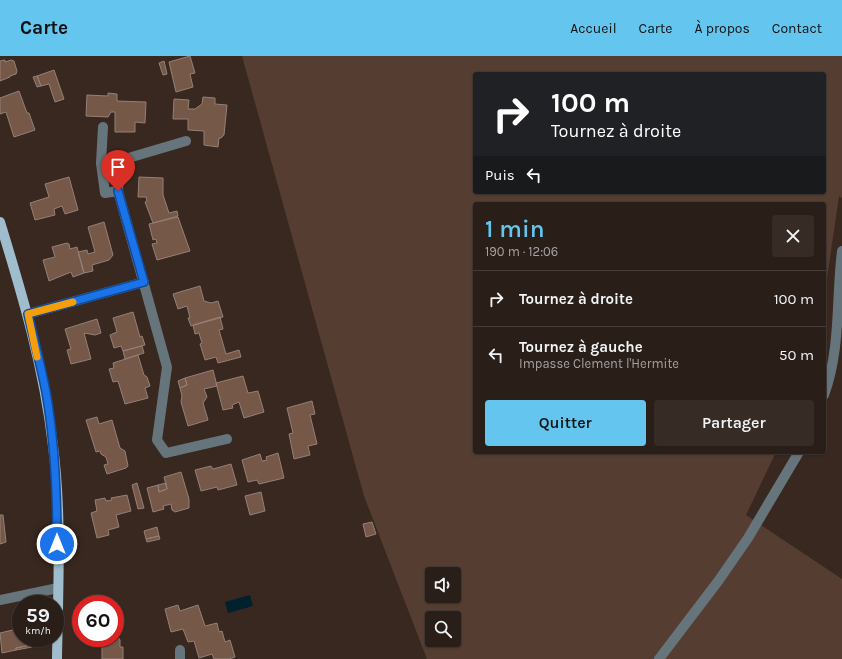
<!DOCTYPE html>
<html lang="fr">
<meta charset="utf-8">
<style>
:root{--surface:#2a1e18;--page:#362b25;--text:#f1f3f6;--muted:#a5a2a2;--line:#463c37;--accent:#64c5ee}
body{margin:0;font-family:Karla,sans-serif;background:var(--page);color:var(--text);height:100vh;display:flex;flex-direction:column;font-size:15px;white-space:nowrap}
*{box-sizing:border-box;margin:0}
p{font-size:13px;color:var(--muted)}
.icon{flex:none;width:22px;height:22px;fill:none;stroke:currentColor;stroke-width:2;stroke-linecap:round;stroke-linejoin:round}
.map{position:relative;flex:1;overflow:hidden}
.details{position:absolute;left:473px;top:146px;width:353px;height:252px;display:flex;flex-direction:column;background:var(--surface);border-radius:4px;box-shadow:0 1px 3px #0004,0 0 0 1px var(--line)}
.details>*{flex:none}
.top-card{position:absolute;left:473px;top:16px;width:353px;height:122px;border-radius:4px;box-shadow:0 1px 3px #0004,0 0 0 1px var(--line);background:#202124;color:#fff;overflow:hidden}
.buttons{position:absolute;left:425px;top:511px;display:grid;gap:8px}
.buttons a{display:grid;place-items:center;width:36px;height:36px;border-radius:4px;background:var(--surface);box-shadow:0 1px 3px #0004,0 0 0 1px var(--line);font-size:20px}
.speed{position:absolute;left:12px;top:539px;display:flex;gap:8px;font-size:20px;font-weight:700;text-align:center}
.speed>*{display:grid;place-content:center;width:52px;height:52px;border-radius:50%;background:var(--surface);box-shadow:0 1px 3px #0004,0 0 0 1px var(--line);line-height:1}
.speed small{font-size:10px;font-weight:400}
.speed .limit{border:6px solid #d22;background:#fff;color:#111}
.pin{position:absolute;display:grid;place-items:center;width:34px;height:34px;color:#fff;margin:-41px -17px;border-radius:50% 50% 50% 0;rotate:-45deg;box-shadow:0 0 4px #0007}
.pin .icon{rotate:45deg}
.me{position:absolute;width:44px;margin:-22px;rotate:0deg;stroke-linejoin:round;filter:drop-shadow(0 0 3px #0008)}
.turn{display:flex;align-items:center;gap:14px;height:84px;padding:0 12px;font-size:18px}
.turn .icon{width:52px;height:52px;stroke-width:2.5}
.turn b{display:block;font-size:28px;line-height:34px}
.then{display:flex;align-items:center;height:38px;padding:0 12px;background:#0003;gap:8px;font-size:15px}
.round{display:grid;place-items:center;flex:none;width:42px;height:42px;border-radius:4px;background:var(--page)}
.head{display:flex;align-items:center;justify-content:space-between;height:68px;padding:0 12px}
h1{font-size:24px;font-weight:600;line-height:30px;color:var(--accent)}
.cta{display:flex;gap:8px;margin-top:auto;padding:8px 12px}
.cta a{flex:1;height:46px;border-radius:4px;background:var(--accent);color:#111;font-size:16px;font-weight:600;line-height:46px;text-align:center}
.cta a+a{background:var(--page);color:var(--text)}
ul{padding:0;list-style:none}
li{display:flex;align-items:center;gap:12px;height:56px;padding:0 12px;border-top:1px solid var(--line)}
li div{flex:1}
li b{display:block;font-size:15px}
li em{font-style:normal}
header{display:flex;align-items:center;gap:24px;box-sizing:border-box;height:56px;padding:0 20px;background:var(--accent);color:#111}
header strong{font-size:19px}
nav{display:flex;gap:22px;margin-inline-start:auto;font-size:14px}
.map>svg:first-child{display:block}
</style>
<header>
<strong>Carte</strong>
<nav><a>Accueil</a><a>Carte</a><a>À propos</a><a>Contact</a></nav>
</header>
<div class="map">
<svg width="842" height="603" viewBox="0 0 842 603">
<rect width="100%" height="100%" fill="#382820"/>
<path fill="#553e31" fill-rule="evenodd" d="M242 0H842V142L839 140 824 243V148H475V396H776L746 459 842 523V603H427L364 440ZM475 18H824V136H475ZM432 518H454V540H432ZM432 562H454V584H432Z"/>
<path fill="#00202d" d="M250 539 253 550 228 557 225 546Z"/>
<path fill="#765849" stroke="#948076" d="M190 0 195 17 190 18 193 31 176 36 169 6Z
M5 4V6L11 4 14 5 17 15 16 18 10 20V21L0 25V5Z
M164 5 167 18 163 19 159 7Z
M54 14 64 43 55 46 49 28 41 30 37 20Z
M37 20 41 30 37 31 33 21Z
M19 35 27 57H29L35 74 14 81 6 56 0 58V42Z
M108 37 117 38V45L146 46 145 67 135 66V76H115V56H111L108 61 86 60 87 39 108 40Z
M203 41 215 42V48L227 49 224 79 221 82H219L218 91 204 89V75L188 74V63H173L174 43 189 44 188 53H195L202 48Z
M69 121 78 154 65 158 62 150 54 153 55 159 35 164 30 147 49 141 45 128Z
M139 121 163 122V139L169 157 177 155 178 160 153 167 145 146 147 145 146 141H138Z
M178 161 190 195 157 204 152 188 157 187 156 183 153 184 149 168Z
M104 166 113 199 109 204 92 209 93 215 84 217 78 196 87 194 88 198 95 196 88 171Z
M67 187 69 188 70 193 77 191 84 217 73 221 71 216 49 225 43 204 55 201 52 191Z
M200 230 204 245 211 247 218 245 223 261 191 270 188 262H190L187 250 178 253 173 238Z
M133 256 140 281 142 280 145 289 123 295 121 290 114 292 110 279 117 276 113 262Z
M220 261 223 273 219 274 226 298 239 294 241 301 218 307 216 301 205 304 200 288 202 287 199 277 195 278 193 269Z
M97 263 101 277 95 279 84 277 91 303 71 308 67 294 71 293 65 273Z
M142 290 144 297 125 303 123 295Z
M138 299 144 319 147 321 150 330 145 332 148 342 125 348 118 325 113 326 109 313 114 312 113 307Z
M213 314 217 330 204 333 207 341 203 347 208 364 188 370 181 346 182 340 180 332 187 329 185 322Z
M243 320 248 337 258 335 264 356 244 362 239 346 232 349 233 352 223 354 216 327Z
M185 322 187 329 180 332 178 325Z
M312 345 315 358 310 359 317 388 308 390 310 399 294 403 289 378 293 377 287 352Z
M97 361 99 368 112 364 120 392 125 395 128 410 126 412 107 418 104 409 108 408 106 401 101 398 100 395 96 396 86 364Z
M278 397 284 422 259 428 257 424 248 426 242 404 260 398 262 405 267 404 266 401Z
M231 408 237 429 218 434 217 431 201 435 195 414 211 410 213 413Z
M181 416 189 443V452L175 456 172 454 171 448 163 450 164 453 153 456 147 432 158 429 159 436 167 433 164 421Z
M137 427 144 452 138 453 132 429Z
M166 427 167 433 159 436 158 429Z
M261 436 265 455 250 459 245 440Z
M127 439 131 455 116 459 119 471 108 474 109 479 97 482 91 457 97 455 95 444 105 442 106 445 112 444 111 442Z
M0 459H3L6 486 0 488Z
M372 466 376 478 366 481 363 468Z
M157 471 159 480 146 483 144 475Z
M159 480 160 483 147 486 146 483Z
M178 549 180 555 198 549 205 570 217 567 219 576 222 575 225 586 230 584 235 601 229 603H214L212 598 199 602 194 585 188 586 183 573 171 576 165 553Z
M21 572V582H30L31 589 16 592V594L2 597 0 577Z
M115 576 120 584V591H123V603H102V591L96 582H115Z
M31 589 32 591 16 594V592Z"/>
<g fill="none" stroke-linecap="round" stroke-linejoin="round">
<path stroke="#66757c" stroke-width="10" d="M103 71 101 107 105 137 118 135 167 311 157 384 166 397 227 383
M118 135 119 115 125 103 186 85
M28 258 144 226
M824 339C841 293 836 243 842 195
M0 544 58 532
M180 594V603
M659 603 719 524 748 482 799 396"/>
<path stroke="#9fbdcc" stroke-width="10" d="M0 166C23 241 44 312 53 390 62 459 58 534 57 603"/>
</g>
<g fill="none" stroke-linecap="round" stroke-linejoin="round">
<defs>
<path id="route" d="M57 488C57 438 55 386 46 336 41 310 34 284 28 258L144 226 118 135"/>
</defs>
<use href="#route" stroke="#114b97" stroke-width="10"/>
<use href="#route" stroke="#1a73e8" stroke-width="7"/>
<path stroke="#f59e0b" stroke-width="7" d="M37 301 28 258 73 246"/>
</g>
</svg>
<div class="buttons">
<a><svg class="icon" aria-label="sound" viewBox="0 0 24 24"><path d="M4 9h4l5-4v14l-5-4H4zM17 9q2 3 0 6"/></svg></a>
<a><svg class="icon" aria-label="search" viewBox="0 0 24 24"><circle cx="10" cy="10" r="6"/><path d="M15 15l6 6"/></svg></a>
</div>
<div class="speed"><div>59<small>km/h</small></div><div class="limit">60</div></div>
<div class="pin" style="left:118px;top:135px;background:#d93025"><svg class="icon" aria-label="arrive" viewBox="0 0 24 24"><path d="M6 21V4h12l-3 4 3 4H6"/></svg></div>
<svg class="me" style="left:57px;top:488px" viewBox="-20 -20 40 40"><circle r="17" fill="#1a73e8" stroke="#fff" stroke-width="3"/><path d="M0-11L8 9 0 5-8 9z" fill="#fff"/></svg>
<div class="top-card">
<div class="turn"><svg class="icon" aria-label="right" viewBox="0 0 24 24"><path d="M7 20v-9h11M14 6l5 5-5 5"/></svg><div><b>100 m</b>Tournez à droite</div></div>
<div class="then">Puis<svg class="icon" aria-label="left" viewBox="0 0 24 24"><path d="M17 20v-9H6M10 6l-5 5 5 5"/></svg></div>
</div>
<section class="details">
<div class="head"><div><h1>1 min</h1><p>190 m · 12:06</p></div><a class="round"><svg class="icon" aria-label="close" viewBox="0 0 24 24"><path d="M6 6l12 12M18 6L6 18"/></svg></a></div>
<ul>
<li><svg class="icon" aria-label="right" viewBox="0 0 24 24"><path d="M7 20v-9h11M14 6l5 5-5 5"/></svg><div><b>Tournez à droite</b></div><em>100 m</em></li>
<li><svg class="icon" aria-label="left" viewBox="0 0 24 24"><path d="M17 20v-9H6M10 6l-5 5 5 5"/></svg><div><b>Tournez à gauche</b><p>Impasse Clement l'Hermite</p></div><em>50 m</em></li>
</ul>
<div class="cta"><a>Quitter</a><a>Partager</a></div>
</section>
</div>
